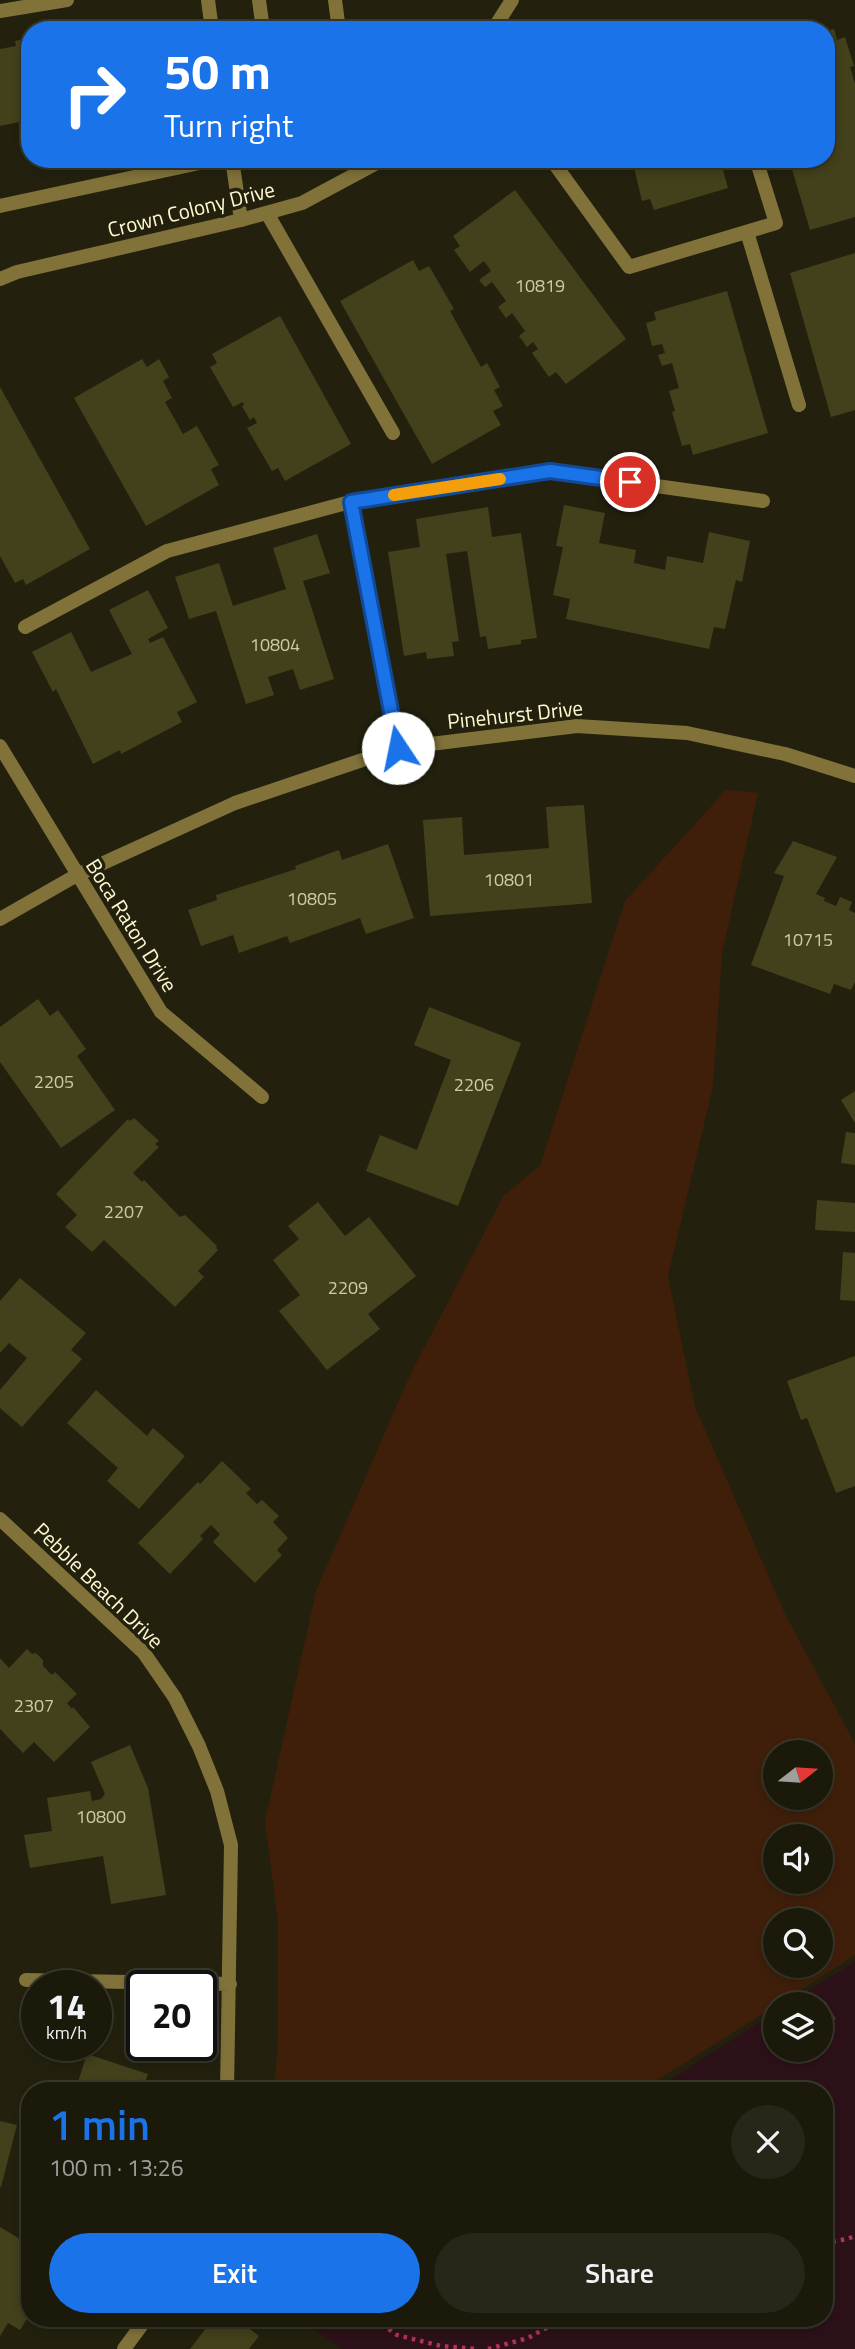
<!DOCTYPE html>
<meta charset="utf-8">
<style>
:root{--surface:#1a190a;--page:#272618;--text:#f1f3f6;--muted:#9fa09c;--line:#38382b;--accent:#1a73e8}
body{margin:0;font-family:"Titillium Web",sans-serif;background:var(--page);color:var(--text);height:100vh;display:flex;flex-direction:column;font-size:26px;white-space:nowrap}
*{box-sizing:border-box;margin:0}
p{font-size:23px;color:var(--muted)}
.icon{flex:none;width:38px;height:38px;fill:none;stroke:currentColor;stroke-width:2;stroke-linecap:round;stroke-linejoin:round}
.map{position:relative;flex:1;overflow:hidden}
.side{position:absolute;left:21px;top:2082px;width:812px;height:245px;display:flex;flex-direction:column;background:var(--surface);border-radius:28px;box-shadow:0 4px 10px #0003,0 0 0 2px var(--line)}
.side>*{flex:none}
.hud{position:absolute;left:21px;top:21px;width:814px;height:147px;border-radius:28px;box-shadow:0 4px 10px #0003,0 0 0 2px var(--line);background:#1a73e8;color:#fff;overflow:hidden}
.needle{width:46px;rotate:73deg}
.tools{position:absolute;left:763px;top:1740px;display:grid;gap:14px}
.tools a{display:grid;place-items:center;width:70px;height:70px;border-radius:50%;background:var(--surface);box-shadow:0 4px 10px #0003,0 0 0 2px var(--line);font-size:35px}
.speed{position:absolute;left:21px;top:1970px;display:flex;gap:14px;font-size:35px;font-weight:700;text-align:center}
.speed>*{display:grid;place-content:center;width:91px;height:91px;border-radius:50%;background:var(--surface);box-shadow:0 4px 10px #0003,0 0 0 2px var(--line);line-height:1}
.speed small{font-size:18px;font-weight:400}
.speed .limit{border:4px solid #111;border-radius:10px;background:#fff;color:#111}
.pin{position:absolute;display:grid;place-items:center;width:60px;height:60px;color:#fff;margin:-30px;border:4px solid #fff;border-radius:50%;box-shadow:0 2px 7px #0007}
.me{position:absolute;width:77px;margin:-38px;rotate:349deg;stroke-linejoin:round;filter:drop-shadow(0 0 5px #0008)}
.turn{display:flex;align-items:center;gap:24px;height:147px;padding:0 28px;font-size:32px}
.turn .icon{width:91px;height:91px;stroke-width:2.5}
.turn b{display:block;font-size:49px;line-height:60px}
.round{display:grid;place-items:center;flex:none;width:74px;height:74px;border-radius:37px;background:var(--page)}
.summary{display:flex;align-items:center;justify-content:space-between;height:119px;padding:0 28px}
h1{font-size:42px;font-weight:600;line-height:52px;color:var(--accent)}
.action{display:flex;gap:14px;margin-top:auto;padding:14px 28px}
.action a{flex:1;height:80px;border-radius:42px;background:var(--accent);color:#fff;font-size:28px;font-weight:600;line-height:80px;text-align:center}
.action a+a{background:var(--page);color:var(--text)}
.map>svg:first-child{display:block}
</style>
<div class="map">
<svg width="855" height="2349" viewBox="0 0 855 2349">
<rect width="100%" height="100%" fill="#23210e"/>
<path fill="#2c1119" d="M855 1961V2349H341L300 2319H824V2091H653L775 2012V2049H821V2004H788Z"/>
<path fill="#3f1f0a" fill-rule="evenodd" d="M726 790 758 793 722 953 713 1086 668 1276 695 1407 785 1614 855 1744V1955L779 2004H775V2006L640 2091H274L278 2039V1922L265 1822 316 1591 411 1373 504 1195 540 1166 625 901ZM775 1752H821V1797H775ZM775 1836H821V1881H775ZM775 1920H821V1965H775Z"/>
<path fill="#43411b" d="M834 29 837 40 845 37 854 66 850 67 855 84V217L810 230 789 159H826V31Z
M30 38V139L22 140 19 122 0 126V49L16 46 15 41Z
M632 159H720L728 188 654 210 650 199 642 201Z
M515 190 626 339 566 384 556 372 549 377 532 353 538 349 533 342 527 347 519 336 525 331 512 313 506 318 498 307 506 301 492 282 485 287 479 280 491 271 484 261 470 272 454 250 460 246 453 236Z
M855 253V410L831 417 790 273Z
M413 260 419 271 429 266 454 309 450 311 481 367 487 363 500 387 494 390 503 406 493 411 501 425 432 464 340 301Z
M727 291 768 433 693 455 690 444 682 446 672 412 675 411 669 391 679 388 672 363 662 366 658 355 665 353 662 344 652 346 646 323 656 320 654 312Z
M280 316 351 444 285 481 278 468 272 471 247 428 257 423 254 417 250 420 242 406 244 405 243 402 233 407 210 367 217 363 212 354Z
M142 359 147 367 159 359 169 377 163 381 172 398 165 402 183 434 197 426 219 465 211 469 219 485 146 526 74 398Z
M0 387 90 549 26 585 23 579 15 583 0 556Z
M564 505 605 513 599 543 636 550 634 563 665 570 667 556 703 563 709 532 750 541 742 582 736 580 725 629 714 627 709 649 566 619 570 599 553 595 563 547 556 546Z
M488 507 492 537 521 533 537 638 521 640V644L488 649 486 636 480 637 467 551 446 554 459 641 452 642 454 656 427 659 426 652 404 656 388 552 420 547 416 519Z
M317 534 330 573 303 581 334 679 300 690 293 669 268 677 274 695 246 704 216 611 189 619 175 577 219 563 233 606 286 589 273 548Z
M148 590 168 628 148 639 150 643 163 637 197 702 177 712 182 722 121 754 120 750 93 764 56 689 53 692 32 652 71 632 91 672 132 654 109 610Z
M584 805 592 903 430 916 423 820 462 817 464 855 549 848 546 807Z
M793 841 837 857 816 894 825 898 824 901 836 906 840 897 852 902 849 910 855 913V982L851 990 834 984 830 994 751 965 784 876 774 873Z
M388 844 414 918 366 934 360 918 290 943 287 936 239 953 233 935 201 946 188 910 217 900 216 895 296 869 295 866 339 850 342 860Z
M38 999 50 1016 58 1010 86 1049 77 1056 115 1110 61 1148 0 1062V1027Z
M429 1007 521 1043 458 1206 366 1171 380 1135 417 1150 451 1060 414 1045Z
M855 1091V1123L841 1100Z
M134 1118 159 1141 155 1144 159 1147 133 1173 142 1182 144 1180 180 1217 185 1215 217 1246 216 1248 218 1250 198 1271 204 1277 175 1307 104 1240 92 1252 65 1227 77 1215 56 1194 128 1119 130 1121Z
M846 1132 855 1133V1165L841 1163Z
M817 1200 855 1203V1232L815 1230Z
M318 1202 345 1236 369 1217 416 1276 368 1314 380 1329 327 1370 279 1311 300 1295 273 1260 299 1239 288 1226Z
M843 1252 855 1253V1301L840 1300Z
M20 1278 86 1333 71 1350 82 1359 22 1427 0 1408V1390L27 1358 9 1343 0 1353V1301Z
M855 1356V1486L836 1493 807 1418 801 1420 787 1381Z
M96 1390 147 1436 153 1428 185 1456 139 1509 107 1481 118 1468 67 1423Z
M222 1461 251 1489 246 1493 257 1504 262 1500 279 1516 273 1522 288 1538 277 1550 282 1555 255 1583 213 1542 220 1534 211 1525 200 1536 203 1539 170 1574 138 1543 198 1482 200 1484Z
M27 1649 32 1654 36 1653 43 1660V1666L52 1675 55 1672 77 1694 67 1703 72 1709 73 1707 90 1727 54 1762 34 1742 23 1753 0 1729V1658L9 1668Z
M130 1745 148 1788 166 1895 111 1904 103 1856 30 1868 24 1835 52 1831 47 1798 90 1791 92 1801 101 1799 105 1794 91 1762Z
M825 2001 836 2019 821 2029V2004Z
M87 2054 148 2074 142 2091H75Z
M0 2121 17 2125 1 2187H0Z
M0 2227 30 2245V2314L20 2330 8 2323 0 2336Z
M213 2319H237L259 2336 249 2349H190Z"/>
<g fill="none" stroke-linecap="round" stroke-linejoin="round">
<path stroke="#b23158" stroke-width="4.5" stroke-dasharray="3.5 5" stroke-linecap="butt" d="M824 2243 847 2239 855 2236
M375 2319 397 2335 441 2346 477 2349
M488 2349 528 2338 562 2319"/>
<path stroke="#81723a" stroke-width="14" d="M208 0 212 30
M259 0 263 30
M335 0 339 30
M0 11 67 0
M232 159 241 220
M551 159 629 267 776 223 756 159
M0 206 218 159
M267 213 393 433
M747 232 799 405
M350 502 398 748
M25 627 167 551 350 502 550 471 763 501"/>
<path stroke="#81723a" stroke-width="14" d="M493 30 512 0
M0 279 17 272 241 220 302 203 384 159
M0 746 161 1012 262 1097
M0 919 77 875 235 803 398 748 577 726 687 733 785 754 855 776
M0 1519 144 1653 175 1698 199 1746 217 1791 231 1845 227 2091
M26 1980 230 1984
M124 2349 146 2319"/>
</g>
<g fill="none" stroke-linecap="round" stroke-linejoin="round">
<defs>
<path id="route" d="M398 748 351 502 550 471 630 482"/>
</defs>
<use href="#route" stroke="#114b97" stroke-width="18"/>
<use href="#route" stroke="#1a73e8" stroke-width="12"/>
<path stroke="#f59e0b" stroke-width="12" d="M394 495 500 479"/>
</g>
<g text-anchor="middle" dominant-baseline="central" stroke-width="7" stroke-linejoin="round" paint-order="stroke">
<g font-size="18" fill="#cfcaa4">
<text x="540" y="285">10819</text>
<text x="275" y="644">10804</text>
<text x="509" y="879">10801</text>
<text x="312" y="898">10805</text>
<text x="808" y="939">10715</text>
<text x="54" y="1081">2205</text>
<text x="474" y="1084">2206</text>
<text x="124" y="1211">2207</text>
<text x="348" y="1287">2209</text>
<text x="34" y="1705">2307</text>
<text x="101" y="1816">10800</text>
</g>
<g font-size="21" fill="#fef8d1" stroke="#23210e">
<text transform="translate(191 209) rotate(-14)">Crown Colony Drive</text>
<text transform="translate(515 714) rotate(-6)">Pinehurst Drive</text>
<text transform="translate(132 925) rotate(58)">Boca Raton Drive</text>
<text transform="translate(99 1585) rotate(44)">Pebble Beach Drive</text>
</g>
</g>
</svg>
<div class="tools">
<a><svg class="needle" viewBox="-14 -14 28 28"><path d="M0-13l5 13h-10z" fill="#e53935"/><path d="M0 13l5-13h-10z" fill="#9fa09c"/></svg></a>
<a><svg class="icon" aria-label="sound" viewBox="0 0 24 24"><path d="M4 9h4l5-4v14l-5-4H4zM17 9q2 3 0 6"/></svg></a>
<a><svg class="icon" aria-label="search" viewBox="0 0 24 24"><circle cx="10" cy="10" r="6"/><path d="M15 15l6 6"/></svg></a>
<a><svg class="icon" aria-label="layers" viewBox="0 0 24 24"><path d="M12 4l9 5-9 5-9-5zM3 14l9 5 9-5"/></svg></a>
</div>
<div class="speed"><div>14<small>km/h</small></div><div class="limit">20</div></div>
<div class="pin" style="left:630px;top:482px;background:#d93025"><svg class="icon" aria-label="arrive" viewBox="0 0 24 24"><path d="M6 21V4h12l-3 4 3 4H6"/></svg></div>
<svg class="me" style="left:398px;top:748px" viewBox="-20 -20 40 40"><circle r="19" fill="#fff"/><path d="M0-13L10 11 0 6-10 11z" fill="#1a73e8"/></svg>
<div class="hud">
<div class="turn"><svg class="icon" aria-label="right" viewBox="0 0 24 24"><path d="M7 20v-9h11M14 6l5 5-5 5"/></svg><div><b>50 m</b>Turn right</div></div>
</div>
<section class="side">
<div class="summary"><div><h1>1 min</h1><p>100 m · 13:26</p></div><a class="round"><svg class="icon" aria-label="close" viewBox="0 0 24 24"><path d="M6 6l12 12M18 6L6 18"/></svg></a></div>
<div class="action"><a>Exit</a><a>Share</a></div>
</section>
</div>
